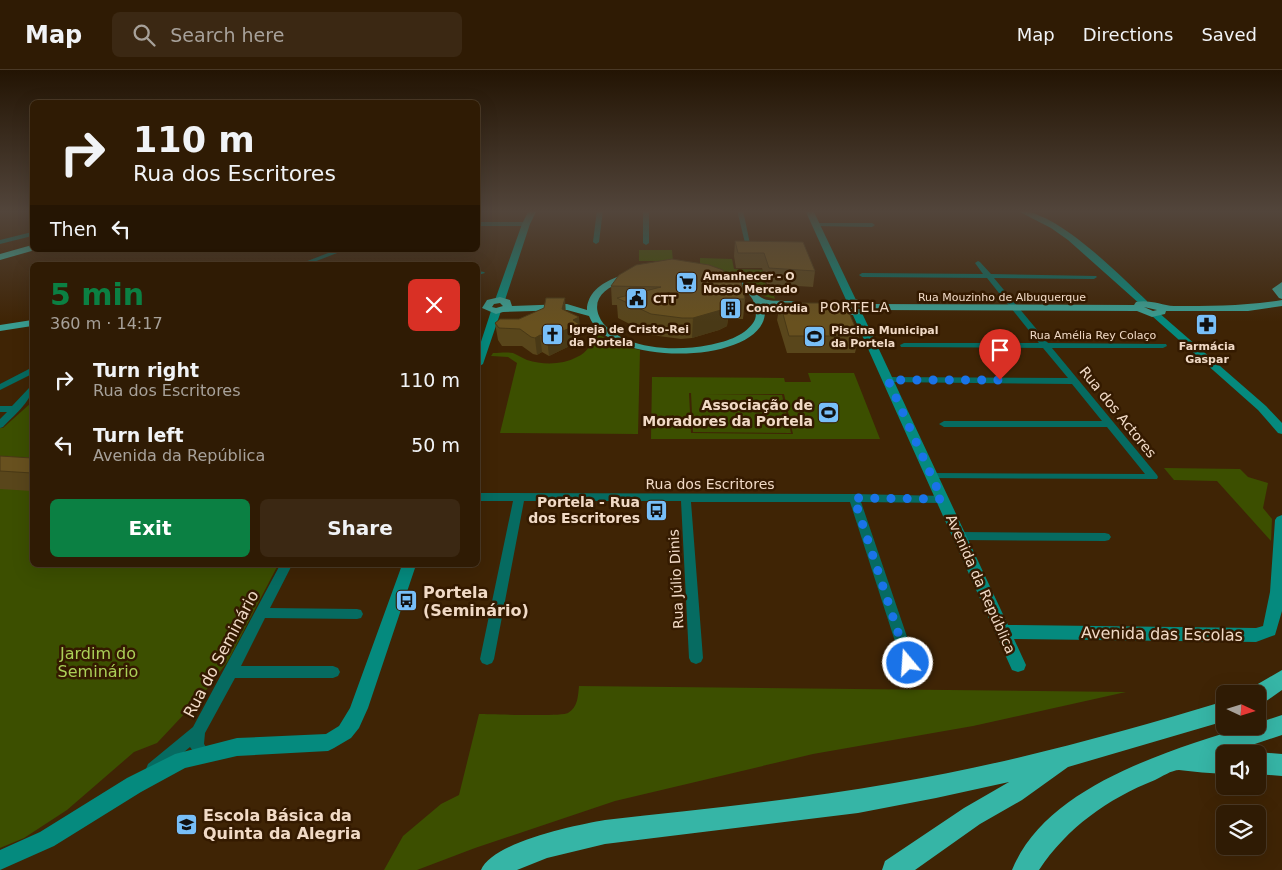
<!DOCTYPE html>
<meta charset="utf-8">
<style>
:root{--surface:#2f1b04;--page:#3b2813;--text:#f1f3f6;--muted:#a7a19a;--line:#4a3926;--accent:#0b8043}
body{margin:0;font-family:"DejaVu Sans",sans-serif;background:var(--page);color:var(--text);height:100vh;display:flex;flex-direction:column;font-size:19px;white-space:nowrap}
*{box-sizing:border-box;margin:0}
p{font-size:16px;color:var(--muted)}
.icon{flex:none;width:28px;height:28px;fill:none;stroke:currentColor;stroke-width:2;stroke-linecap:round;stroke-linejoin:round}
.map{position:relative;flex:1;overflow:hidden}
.side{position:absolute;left:30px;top:192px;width:450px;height:305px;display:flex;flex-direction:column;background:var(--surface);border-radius:8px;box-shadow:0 5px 20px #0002,0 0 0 1px var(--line)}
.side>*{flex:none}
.guide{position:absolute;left:30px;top:30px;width:450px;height:152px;border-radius:8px;box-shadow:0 5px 20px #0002,0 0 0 1px var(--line);background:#2f1b04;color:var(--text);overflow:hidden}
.needle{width:32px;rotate:94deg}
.fabs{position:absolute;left:1216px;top:615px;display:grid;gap:10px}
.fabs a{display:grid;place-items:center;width:50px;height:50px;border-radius:8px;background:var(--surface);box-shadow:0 5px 20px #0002,0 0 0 1px var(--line);font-size:25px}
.pin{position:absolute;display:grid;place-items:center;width:42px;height:42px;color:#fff;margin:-51px -21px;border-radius:50% 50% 50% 0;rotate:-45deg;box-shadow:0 0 5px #0007}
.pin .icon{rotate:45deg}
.me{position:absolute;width:55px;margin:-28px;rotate:342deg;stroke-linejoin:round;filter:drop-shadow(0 0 4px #0008)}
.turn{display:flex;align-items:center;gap:18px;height:105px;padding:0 20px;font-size:22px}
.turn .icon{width:65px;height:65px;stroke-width:2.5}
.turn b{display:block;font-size:35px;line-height:42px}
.then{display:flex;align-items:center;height:48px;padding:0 20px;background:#0003;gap:10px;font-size:19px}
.round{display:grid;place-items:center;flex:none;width:52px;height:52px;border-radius:8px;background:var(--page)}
.head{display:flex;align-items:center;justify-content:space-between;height:85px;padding:0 20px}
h1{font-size:30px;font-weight:800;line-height:38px;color:var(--accent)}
.cta{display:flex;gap:10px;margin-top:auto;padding:10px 20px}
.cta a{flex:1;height:58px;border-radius:8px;background:var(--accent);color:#fff;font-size:20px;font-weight:800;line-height:58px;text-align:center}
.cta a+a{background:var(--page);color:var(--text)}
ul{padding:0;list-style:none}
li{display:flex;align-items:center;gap:15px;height:65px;padding:0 20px}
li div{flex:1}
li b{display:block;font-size:19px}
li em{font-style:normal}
header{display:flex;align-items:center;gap:30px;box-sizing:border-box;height:70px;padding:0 25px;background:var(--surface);border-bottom:1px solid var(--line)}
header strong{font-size:24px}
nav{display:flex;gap:28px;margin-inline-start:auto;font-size:18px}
.search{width:350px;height:45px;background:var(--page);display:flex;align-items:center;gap:12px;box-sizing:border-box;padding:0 18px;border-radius:8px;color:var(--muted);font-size:19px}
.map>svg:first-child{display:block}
</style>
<header>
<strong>Map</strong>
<div class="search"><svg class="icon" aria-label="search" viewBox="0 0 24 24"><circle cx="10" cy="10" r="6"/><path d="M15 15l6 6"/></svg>Search here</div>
<nav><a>Map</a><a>Directions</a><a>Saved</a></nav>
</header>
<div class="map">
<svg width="1282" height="800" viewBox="0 0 1282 800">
<rect width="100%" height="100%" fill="#3f2405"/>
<path fill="#3c4f00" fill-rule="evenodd" d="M639 180H672L673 191H639Z
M700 188 732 189 734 199 770 200 773 206 763 207 770 225 774 226 775 229 763 226 744 210 681 192 700 193Z
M599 265 623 276 640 280 638 364 500 363 517 293 508 287 491 286 493 283C499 283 507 282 513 283 518 285 522 288 527 290 543 295 562 295 577 287 589 282 590 272 599 265Z
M808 303H854L880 369H651L652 307 784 308 785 312H811ZM689 323H691L693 362 791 363 782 325 703 324H784L793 364 691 363Z
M32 332V495H278L228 591 204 623 157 673 134 682 67 740 24 768 0 778V358H3Z
M1164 398 1240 399 1248 407 1268 413 1263 438 1272 449 1271 471 1217 411 1174 410Z
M579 616 1126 622 973 656 813 684 615 731 475 778 417 800H384L403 766 441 734 459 725 479 644C493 644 561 647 568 643 578 637 578 626 579 616Z"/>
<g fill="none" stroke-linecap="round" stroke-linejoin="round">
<path fill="#066b61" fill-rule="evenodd" d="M597 140H603L599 172 596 174 593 172Z
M643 140H649V173L646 175 643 173Z
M737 140H743L750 174 745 173Z
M478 152H526L529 154 526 156H478Z
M817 153H872L875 155 872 157 815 156V154Z
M32 162V166L0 174V170Z
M336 180H345L306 195H297Z
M368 191H372L373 192 371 195H365Z
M978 191 980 192 991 204 1096 206 1097 207 1094 209 994 208 1048 273 1166 274 1167 276 1163 278H1052L1157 405 1158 407 1157 409 928 408 927 406 928 404 932 403 1145 404 1107 357H944L939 354 944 351H1102L1072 314 885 312V308L888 307 1068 308 1043 278 901 277 900 275 904 273H1039L987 208 862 207 859 205 862 203 983 204 975 193Z
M478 201 484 202 485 203 478 205Z
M29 299H32V304L0 320V314Z
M29 318H32C32 331 12 347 3 357L0 358V349L7 342H0V336H12Z
M478 423 854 424 946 426 947 429 942 433 861 432 916 593 914 597 909 599 904 597 902 593 850 432H691L703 588 701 592 696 594 691 592 689 588 681 431H524L494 589 492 593 487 595 482 593 480 589 513 431H478Z
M959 462 1105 463 1109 464 1111 467 1109 470 1105 471 959 470 955 469 953 466 955 463Z
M280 495H292L270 538 357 539 361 540 363 544 361 548 357 549 265 548 241 596H333L338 598 340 602 338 606 333 608H235L205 663 204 674 211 684 209 689 204 691 199 689 190 677 158 704 153 706 148 704 146 699 148 694 193 657Z"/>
<path fill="#058a7e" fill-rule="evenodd" d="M529 140H537L530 154 505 230 500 233 497 232 495 230 522 154Z
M805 140H813L857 232 855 234 852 235 847 232Z
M1016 140C1057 140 1118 204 1147 231V235H1141L1068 170 1051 158Z
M496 238 501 241 483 294 478 297V281L491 241Z
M857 240 862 243 1008 555 1256 558 1263 556 1270 522 1275 450 1277 447 1282 445V541L1275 565 1256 572 1014 569 1026 595 1024 600 1018 602 1012 600 852 243Z
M1155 241 1158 242 1266 336 1282 353V364L1278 363 1258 340 1152 246 1150 244Z
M402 495H416L368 638 359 658 351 668 334 678 328 681 237 686 185 698 141 722 54 776 0 800V780L40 762 127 708 175 684 237 668 326 664 339 656 350 638Z"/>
<path fill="#3a9e92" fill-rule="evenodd" d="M664 197C689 198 717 200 740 211 749 215 758 227 764 229 775 233 794 228 802 235 792 242 774 237 764 235 779 293 611 302 589 246L567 240 503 242 496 244 482 238 487 230 500 227 510 230 512 236 567 234 587 240C588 207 639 200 664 197ZM664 203C689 203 747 206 755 235 756 242 757 248 753 253 743 267 724 272 709 275 683 280 652 280 627 270 616 265 603 257 599 246 586 214 642 205 664 203ZM500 233 503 236 496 238 492 237 494 234Z
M1282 212V229L1279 228 1272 219Z
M856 229 868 234 1134 235 1136 232C1149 229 1161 235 1174 236 1210 236 1246 236 1282 230V236L1248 241H1166L1165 244 1152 247 1137 241 870 240 868 243 851 245 839 236 844 231ZM855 235 860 237V239H853L849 236ZM1144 237 1157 240 1153 241Z
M32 250V256L0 261V255Z"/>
<path fill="#36b5a6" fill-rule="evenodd" d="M32 175V180H35L0 190V184Z
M1282 600V620L1265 632 1258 634V624H1248L1251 618Z
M1225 631V651L1068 697 1022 730 980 754 915 800H882L885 791 964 738 1009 712 936 728 858 743 605 774 547 788 517 800H481C492 772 576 755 605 750 701 739 799 730 894 713 1006 694 1116 664 1225 631Z
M1282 645V665L1225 684V704C1210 703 1194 702 1179 700 1172 700 1161 707 1155 710 1107 729 1067 758 1039 800H1012C1046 716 1168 681 1247 656H1258V653Z
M1258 682 1282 684V706L1258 704V684H1254Z"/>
</g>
<path fill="#59461b" d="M735 171 815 201 813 217 767 214 762 198H736L734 186Z
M724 206 745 229 743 249H728L727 256 719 260 692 268 681 269 651 265 618 248 617 235H612L611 216Z
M780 233 859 266 855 283H787L777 250Z
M566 241 581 264H579L580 271 549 286 542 282 537 285 533 284 522 276H502L498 270 495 253Z
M0 386 32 388V421L0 419Z"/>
<path fill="#493916" d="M565 228 566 245 562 239Z
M729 235 727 256 719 260 692 268 693 248Z
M579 247 581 264H579L580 271 549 286 547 268 573 250Z
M540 265 542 282 537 285 535 268Z"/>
<path fill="#68511f" stroke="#493916" d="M735 171 803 172 815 201 769 198 764 183H738Z
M672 189 709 195 723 200 724 206H740L745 229H728L729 235 721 240 693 248H682L651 244 617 228 661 217 611 216 619 205 636 195Z
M546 228H565L562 239 579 247 573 250 579 254 547 268 540 265 535 268 531 267 520 259 499 258 495 253 500 249H519L544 238Z
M780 233H845L859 266H789Z
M0 386 32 388V403L0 401Z"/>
<linearGradient id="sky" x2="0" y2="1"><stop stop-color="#231403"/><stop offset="0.56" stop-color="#52453b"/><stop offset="1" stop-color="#52453b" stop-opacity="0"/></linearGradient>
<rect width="1282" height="252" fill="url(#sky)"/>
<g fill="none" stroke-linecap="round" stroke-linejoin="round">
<path stroke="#1a73e8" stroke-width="9" stroke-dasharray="0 16.2" d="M908 593 854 428 942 429 888 310H1000"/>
</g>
<defs>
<symbol id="supermarket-square" viewBox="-11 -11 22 22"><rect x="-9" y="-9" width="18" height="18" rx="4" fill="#78bff8" stroke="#341a00"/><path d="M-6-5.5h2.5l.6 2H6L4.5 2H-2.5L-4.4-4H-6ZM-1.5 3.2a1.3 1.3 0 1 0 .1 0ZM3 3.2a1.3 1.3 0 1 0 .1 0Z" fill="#111"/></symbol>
<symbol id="civic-square" viewBox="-11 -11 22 22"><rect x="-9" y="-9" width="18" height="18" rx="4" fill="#78bff8" stroke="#341a00"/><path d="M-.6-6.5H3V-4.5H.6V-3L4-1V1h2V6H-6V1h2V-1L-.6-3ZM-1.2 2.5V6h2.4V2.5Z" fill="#111"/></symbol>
<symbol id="building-square" viewBox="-11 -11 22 22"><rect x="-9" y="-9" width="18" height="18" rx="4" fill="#78bff8" stroke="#341a00"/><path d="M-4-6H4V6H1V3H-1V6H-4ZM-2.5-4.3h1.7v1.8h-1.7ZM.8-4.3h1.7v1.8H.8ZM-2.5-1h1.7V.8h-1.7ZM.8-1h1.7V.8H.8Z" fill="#111"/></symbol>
<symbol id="pharmacy-square" viewBox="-11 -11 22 22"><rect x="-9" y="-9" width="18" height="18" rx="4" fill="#78bff8" stroke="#341a00"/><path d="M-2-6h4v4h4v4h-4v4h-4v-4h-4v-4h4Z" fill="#111"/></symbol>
<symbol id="church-square" viewBox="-11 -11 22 22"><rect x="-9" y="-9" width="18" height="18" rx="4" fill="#78bff8" stroke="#341a00"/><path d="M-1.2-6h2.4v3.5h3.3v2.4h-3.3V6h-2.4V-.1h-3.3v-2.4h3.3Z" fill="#111"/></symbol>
<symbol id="stadium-square" viewBox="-11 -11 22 22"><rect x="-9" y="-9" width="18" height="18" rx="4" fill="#78bff8" stroke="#341a00"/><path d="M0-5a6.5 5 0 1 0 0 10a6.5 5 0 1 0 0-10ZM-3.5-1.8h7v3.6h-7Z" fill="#111"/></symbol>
<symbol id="bus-square" viewBox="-11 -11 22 22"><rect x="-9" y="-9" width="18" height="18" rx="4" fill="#78bff8" stroke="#341a00"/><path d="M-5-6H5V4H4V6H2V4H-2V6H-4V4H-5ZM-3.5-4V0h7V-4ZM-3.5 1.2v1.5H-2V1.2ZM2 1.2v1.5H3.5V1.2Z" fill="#111"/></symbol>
<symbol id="school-square" viewBox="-11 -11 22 22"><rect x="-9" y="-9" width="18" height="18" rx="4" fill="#78bff8" stroke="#341a00"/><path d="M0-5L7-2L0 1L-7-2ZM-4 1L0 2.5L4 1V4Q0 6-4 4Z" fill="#111"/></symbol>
</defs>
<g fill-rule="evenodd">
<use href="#supermarket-square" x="674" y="200" width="25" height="25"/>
<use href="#civic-square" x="624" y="216" width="25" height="25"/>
<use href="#building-square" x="718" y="226" width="25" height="25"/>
<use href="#pharmacy-square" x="1194" y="242" width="25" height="25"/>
<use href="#church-square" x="540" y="252" width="25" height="25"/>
<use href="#stadium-square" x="802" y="254" width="25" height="25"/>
<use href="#stadium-square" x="816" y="330" width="25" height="25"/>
<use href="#bus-square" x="644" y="428" width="25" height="25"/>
<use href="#bus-square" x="394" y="518" width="25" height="25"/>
<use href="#school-square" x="174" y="742" width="25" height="25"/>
</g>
<g text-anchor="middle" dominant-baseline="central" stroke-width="5" stroke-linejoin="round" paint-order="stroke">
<g font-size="11" font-weight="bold" fill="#f1dac6" stroke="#341a00" text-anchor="start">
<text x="703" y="206">Amanhecer - O<tspan x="703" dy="13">Nosso Mercado</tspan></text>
<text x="653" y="229">CTT</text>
<text x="746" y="238">Concórdia</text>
<text x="569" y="259">Igreja de Cristo-Rei<tspan x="569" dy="13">da Portela</tspan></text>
<text x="831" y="260">Piscina Municipal<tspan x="831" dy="13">da Portela</tspan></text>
<text x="1207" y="276" text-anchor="middle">Farmácia<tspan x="1207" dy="13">Gaspar</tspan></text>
</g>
<g font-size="11" fill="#f1dac6" stroke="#341a00">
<text x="1002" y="227">Rua Mouzinho de Albuquerque</text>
<text x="1093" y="265">Rua Amélia Rey Colaço</text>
</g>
<g font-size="14" letter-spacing="1" fill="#f1dac6" stroke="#341a00">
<text x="855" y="237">PORTELA</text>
</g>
<g font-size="14" font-weight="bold" fill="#f1dac6" stroke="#341a00" text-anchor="end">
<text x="813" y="335">Associação de<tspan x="813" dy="16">Moradores da Portela</tspan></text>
<text x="640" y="432">Portela - Rua<tspan x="640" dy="16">dos Escritores</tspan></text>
</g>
<g font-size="14" fill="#f1dac6" stroke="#341a00">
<text transform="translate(1118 342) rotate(51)">Rua dos Actores</text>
<text x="710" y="414">Rua dos Escritores</text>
<text transform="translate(676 509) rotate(-93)">Rua Júlio Dinis</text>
<text transform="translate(981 514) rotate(66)">Avenida da República</text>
</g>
<g font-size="16" font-weight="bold" fill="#f1dac6" stroke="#341a00" text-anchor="start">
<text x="423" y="522">Portela<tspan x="423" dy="18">(Seminário)</tspan></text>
<text x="203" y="745">Escola Básica da<tspan x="203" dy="18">Quinta da Alegria</tspan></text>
</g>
<g font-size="16" fill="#f1dac6" stroke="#341a00">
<text transform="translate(1162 564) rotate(1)">Avenida das Escolas</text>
<text transform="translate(221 584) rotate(-62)">Rua do Seminário</text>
</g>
<g font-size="16" fill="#abd057" stroke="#341a00">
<text x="98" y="583">Jardim do<tspan x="98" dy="18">Seminário</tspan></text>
</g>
</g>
</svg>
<div class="fabs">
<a><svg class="needle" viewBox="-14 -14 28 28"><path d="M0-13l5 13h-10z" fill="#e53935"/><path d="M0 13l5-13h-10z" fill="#a7a19a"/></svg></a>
<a><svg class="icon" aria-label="sound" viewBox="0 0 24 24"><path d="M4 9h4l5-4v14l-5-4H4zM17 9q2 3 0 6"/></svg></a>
<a><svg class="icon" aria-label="layers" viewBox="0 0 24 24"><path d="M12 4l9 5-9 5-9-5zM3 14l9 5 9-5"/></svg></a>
</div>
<div class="pin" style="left:1000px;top:310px;background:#d93025"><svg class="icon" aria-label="arrive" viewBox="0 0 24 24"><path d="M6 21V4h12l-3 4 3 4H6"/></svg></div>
<svg class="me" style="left:908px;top:593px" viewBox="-20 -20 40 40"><circle r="17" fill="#1a73e8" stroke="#fff" stroke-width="3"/><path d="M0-11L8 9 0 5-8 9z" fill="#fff"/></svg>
<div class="guide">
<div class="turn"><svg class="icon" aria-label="right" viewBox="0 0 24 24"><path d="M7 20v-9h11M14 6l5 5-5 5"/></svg><div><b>110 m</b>Rua dos Escritores</div></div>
<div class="then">Then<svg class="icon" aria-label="left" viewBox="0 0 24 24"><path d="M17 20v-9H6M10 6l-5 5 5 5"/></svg></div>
</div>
<section class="side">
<div class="head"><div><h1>5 min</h1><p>360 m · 14:17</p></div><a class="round" style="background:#d93025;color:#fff"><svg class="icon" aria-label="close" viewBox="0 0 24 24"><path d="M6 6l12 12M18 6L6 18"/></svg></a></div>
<ul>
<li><svg class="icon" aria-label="right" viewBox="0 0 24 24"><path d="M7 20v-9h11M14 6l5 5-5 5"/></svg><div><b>Turn right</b><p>Rua dos Escritores</p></div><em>110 m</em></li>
<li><svg class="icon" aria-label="left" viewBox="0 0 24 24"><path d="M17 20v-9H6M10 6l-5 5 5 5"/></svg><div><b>Turn left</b><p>Avenida da República</p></div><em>50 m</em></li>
</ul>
<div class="cta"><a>Exit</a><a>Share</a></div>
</section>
</div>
